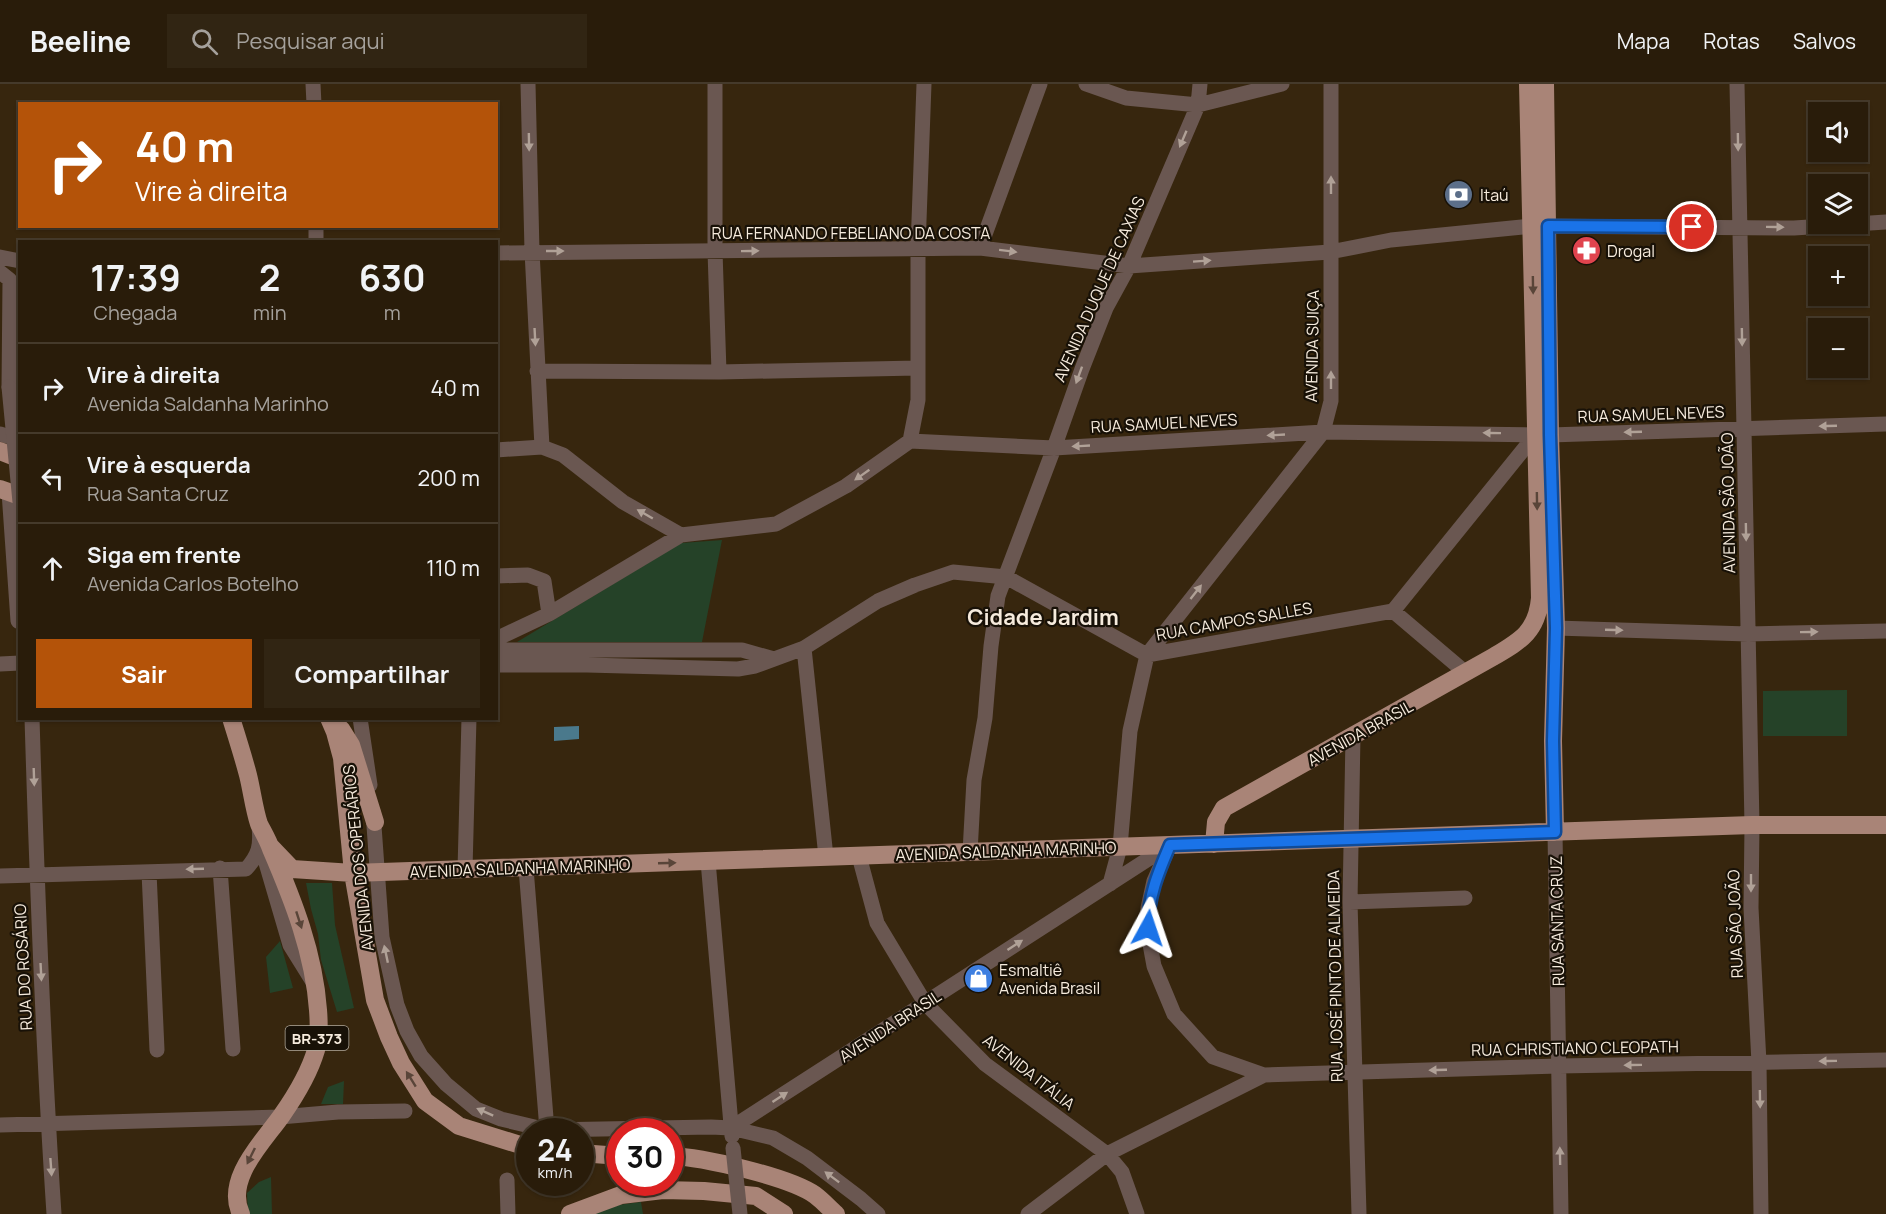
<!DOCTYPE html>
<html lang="pt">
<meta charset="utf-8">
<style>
:root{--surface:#291c0a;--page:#312513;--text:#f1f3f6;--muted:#a5a19c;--line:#453a2b;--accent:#b45309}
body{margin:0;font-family:Manrope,sans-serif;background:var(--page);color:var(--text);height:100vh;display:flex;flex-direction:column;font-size:22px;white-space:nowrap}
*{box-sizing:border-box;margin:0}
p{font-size:20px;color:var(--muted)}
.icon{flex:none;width:33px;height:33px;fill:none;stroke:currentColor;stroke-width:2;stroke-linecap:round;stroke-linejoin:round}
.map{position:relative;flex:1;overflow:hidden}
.panel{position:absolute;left:18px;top:156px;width:480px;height:480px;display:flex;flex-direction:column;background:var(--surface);border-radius:0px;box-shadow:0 2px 4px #0004,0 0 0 2px var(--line)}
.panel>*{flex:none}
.banner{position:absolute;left:18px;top:18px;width:480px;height:126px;border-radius:0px;box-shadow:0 2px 4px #0004,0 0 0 2px var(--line);background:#b45309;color:#fff;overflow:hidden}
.buttons{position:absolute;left:1808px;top:18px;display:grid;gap:12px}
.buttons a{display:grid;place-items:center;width:60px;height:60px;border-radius:0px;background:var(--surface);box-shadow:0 2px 4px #0004,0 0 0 2px var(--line);font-size:30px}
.speed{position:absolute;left:516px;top:1034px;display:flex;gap:12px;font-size:30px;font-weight:700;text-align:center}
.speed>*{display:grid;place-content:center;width:78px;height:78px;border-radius:50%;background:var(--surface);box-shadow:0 2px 4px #0004,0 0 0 2px var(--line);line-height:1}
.speed small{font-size:15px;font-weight:400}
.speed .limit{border:9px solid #d22;background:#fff;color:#111}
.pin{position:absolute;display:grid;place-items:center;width:51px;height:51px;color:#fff;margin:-26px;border:3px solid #fff;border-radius:50%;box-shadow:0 2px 6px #0007}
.me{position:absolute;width:66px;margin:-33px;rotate:5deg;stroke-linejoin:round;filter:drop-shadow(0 0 4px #0008)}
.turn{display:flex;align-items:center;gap:21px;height:126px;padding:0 18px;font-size:27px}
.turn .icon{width:78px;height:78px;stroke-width:2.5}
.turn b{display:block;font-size:42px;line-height:51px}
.eta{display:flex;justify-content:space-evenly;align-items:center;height:102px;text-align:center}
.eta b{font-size:36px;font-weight:700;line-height:42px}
.primary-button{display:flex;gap:12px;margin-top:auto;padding:12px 18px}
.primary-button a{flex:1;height:69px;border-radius:0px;background:var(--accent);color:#fff;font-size:24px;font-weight:700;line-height:69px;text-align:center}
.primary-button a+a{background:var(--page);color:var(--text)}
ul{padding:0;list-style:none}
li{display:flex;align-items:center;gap:18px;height:90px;padding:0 18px;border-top:2px solid var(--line)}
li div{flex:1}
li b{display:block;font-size:22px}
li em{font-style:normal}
header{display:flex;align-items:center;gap:36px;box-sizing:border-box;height:84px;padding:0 30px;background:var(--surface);border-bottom:2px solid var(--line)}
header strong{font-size:28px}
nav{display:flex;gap:33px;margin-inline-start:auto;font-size:21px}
.search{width:420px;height:54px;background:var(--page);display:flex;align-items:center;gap:15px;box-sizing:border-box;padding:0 21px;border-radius:0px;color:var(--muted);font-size:22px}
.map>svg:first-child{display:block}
</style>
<header>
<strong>Beeline</strong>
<div class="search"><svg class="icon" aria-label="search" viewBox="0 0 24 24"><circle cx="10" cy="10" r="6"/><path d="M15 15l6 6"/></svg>Pesquisar aqui</div>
<nav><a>Mapa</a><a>Rotas</a><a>Salvos</a></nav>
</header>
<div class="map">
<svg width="1886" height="1130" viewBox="0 0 1886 1130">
<rect width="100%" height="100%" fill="#37260e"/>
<path fill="#254228" d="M722 456 702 558H517L681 459Z
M1847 606V652H1763V607Z
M306 799H332L335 841 354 924 337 928 321 876 318 850 311 825Z
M280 857 293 904 270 909 266 873Z
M344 997 343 1020H321L328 1003Z
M271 1093 272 1130H248L247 1109 259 1098Z
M641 1118 643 1130H594L618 1121Z"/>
<path fill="#4a798c" d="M579 642V655L554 657V643Z"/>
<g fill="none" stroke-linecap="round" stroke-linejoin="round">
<path stroke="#6a5751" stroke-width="15" d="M313 0 314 20
M528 0 532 167 542 363
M715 0V167L719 288
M1086 0 1126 14 1198 21 1282 0
M1737 0 1752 741 1751 824 1759 979 1761 1130
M316 142V158
M980 164 1040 0
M496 169 980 164 1129 182 1330 168 1391 156 1532 142 1794 144 1886 138
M0 173 20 177
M0 188 10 196 9 303
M537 287 719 288 917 284
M0 350 20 356
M910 357 918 316V164L924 0
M496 366 542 363 563 371 623 418 681 451 776 440 846 402 910 357 1054 364 1323 348 1550 351 1886 340
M9 408 18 537
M496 492 528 491 544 497 549 530
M1393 527 1536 350
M1556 544 1748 550 1886 547
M496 555 549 530 681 451
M804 564 826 773
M496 566H742L774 575
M0 580 20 579
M496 581H587L738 585 755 582 804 564 878 517 915 501 953 488 1006 493 1147 571 1393 527 1466 589
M32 634C37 800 43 965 54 1130
M360 634 370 701
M1353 652 1350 818 1359 1130
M373 728 382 853 397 921 407 947 421 972 446 1000 476 1025 501 1035 547 1046 711 1043 731 1044 773 1054 807 1074 861 1115 878 1130
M1555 748 1561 1130
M1170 761 1154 797 1148 824 1147 844 1154 882 1174 930 1213 973 1264 991 1559 982 1886 976
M261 762 290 861 313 898
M970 768 974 696 985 634 991 562 998 512 1054 364 1082 285 1106 224 1129 182 1198 21 1200 0
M859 772 877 839 925 919 985 980 1107 1070 1122 1088 1137 1130
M708 777 732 1052
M220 784 233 965
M526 784 547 1046
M465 786 469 634
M149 788 157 966
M0 792 246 785C259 771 261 761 259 743
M1110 800 1120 763 1130 647 1147 571 1323 348 1331 317V0
M1350 818 1465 814
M0 1041 280 1033 338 1028 405 1027
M731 1044 1170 761
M507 1096 508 1130
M1028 1130 1107 1070 1264 991"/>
<path stroke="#a98477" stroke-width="18" d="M1545 0 1550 351 1556 544 1553 657 1555 748
M0 367 20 375
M0 405 20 412
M231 634C237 653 243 672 248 691 252 707 254 725 259 740 263 748 268 756 271 765 293 816 314 869 318 926 319 938 319 954 316 966 309 990 296 1011 282 1031 264 1057 224 1095 241 1130
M329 634 335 648 342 674 353 789 375 916 389 953 401 979 425 1017 459 1042 530 1064
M341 645 351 661 375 738
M1214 760 1216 738 1224 724 1493 573C1520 557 1537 548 1540 514L1528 0
M270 762 292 785 353 789 1752 741H1886
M580 1069 620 1072
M670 1072C703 1073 789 1093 815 1111 823 1117 829 1124 836 1130
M570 1130 621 1111 663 1106 704 1107 756 1112 784 1130"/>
<path stroke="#6a5751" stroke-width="15" d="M9 303 20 418
M733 1064 740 1130"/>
</g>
<defs><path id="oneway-solid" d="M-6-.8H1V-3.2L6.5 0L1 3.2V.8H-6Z" transform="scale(1.5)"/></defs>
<g fill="#b0a197">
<use href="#oneway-solid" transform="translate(1183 55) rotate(113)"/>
<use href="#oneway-solid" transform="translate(529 58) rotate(89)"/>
<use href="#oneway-solid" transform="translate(1738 58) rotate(89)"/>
<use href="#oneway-solid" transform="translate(1331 101) rotate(-90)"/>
<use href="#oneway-solid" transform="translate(1775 143) rotate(1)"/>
<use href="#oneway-solid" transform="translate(555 167)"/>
<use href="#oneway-solid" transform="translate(750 167) rotate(-1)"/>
<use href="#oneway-solid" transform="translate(1008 167) rotate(7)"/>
<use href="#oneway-solid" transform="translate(1202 177) rotate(-4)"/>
<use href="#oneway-solid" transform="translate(535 253) rotate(87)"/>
<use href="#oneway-solid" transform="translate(1742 253) rotate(89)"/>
<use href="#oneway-solid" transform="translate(1079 291) rotate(110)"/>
<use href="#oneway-solid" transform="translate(1331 296) rotate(-90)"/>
<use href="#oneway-solid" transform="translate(1828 342) rotate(178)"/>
<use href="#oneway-solid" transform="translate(1633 348) rotate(178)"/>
<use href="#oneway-solid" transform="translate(1492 349) rotate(-179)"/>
<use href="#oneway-solid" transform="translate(1276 351) rotate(177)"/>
<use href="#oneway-solid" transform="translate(1081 362) rotate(177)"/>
<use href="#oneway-solid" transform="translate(862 391) rotate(145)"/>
<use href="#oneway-solid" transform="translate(645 430) rotate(-150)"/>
<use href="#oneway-solid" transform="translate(1746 448) rotate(89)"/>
<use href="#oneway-solid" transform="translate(1196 508) rotate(-52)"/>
<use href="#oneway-solid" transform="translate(1614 546) rotate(2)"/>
<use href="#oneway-solid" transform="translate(1809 548) rotate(-1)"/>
<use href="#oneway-solid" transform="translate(34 693) rotate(88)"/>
<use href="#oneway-solid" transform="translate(195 785) rotate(178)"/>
<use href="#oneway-solid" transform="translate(1751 799) rotate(90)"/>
<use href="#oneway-solid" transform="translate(1015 861) rotate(-33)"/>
<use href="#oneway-solid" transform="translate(386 870) rotate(-102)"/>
<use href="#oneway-solid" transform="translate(41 888) rotate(87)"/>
<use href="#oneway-solid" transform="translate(1828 977) rotate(179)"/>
<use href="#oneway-solid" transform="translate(1633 981) rotate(179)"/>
<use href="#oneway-solid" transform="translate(1438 986) rotate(178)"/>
<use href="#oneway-solid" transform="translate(780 1013) rotate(-33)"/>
<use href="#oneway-solid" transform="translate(1760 1015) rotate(89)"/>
<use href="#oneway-solid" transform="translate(485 1028) rotate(-156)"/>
<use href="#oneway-solid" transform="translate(1560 1072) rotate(-91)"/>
<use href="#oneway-solid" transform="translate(51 1083) rotate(86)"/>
<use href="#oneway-solid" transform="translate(832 1093) rotate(-143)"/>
</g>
<g fill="#594539">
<use href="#oneway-solid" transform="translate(1533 201) rotate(89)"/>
<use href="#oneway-solid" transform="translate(1537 417) rotate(89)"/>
<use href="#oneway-solid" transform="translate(667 779) rotate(-2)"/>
<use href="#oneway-solid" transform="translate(299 836) rotate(72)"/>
<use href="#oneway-solid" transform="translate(411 995) rotate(-122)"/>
<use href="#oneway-solid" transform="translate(251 1072) rotate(116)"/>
</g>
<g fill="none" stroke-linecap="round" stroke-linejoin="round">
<defs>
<path id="route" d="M1148 844C1148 813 1158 789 1170 761L1555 748 1553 657 1556 544 1550 351 1548 142 1692 143"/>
</defs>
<use href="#route" stroke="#114b97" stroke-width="15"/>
<use href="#route" stroke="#1a73e8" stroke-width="10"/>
</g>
<defs>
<symbol id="bank-disc" viewBox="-11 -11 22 22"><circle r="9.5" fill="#5c6f8a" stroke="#181107"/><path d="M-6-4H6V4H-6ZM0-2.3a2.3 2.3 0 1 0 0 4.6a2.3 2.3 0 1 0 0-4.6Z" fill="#fff"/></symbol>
<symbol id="pharmacy-disc" viewBox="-11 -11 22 22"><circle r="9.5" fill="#e0444e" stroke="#181107"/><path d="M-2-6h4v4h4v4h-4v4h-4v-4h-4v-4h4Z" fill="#fff"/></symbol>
<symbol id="shop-disc" viewBox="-11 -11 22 22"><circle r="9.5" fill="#3f7fe0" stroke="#181107"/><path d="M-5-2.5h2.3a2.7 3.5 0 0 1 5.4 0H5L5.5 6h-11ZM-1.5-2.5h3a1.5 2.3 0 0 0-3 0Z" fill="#fff"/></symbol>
</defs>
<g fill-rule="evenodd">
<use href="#bank-disc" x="1442" y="94" width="33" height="33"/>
<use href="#pharmacy-disc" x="1570" y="150" width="33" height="33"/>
<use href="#shop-disc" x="962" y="878" width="33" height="33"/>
</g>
<g text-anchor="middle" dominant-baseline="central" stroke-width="4.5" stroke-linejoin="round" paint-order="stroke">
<rect fill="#181107" stroke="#b3aa9d" stroke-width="1.5" x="285.5" y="942" width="63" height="24" rx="4.5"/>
<g font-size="15" font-weight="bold" fill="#f6ebdd">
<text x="317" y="954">BR-373</text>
</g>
<g font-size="16" fill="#f6ebdd" stroke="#181107" text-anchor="start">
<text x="1480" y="111">Itaú</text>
<text x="1607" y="167">Drogal</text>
<text x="999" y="886">Esmaltiê<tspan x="999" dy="18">Avenida Brasil</tspan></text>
</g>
<g font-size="16" fill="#f6ebdd" stroke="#181107">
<text x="851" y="149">RUA FERNANDO FEBELIANO DA COSTA</text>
<text transform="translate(1099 205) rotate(-66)">AVENIDA DUQUE DE CAXIAS</text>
<text transform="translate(1312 262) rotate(-89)">AVENIDA SUIÇA</text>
<text transform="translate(1651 330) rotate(-2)">RUA SAMUEL NEVES</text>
<text transform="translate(1164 339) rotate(-3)">RUA SAMUEL NEVES</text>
<text transform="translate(1728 419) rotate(-91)">AVENIDA SÃO JOÃO</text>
<text transform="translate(1234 537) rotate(-10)">RUA CAMPOS SALLES</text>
<text transform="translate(1360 649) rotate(-29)">AVENIDA BRASIL</text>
<text transform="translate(1006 767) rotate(-2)">AVENIDA SALDANHA MARINHO</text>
<text transform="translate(358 774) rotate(-96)">AVENIDA DOS OPERÁRIOS</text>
<text transform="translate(520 784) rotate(-2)">AVENIDA SALDANHA MARINHO</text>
<text transform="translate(1557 837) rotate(-91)">RUA SANTA CRUZ</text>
<text transform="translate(1735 840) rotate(-92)">RUA SÃO JOÃO</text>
<text transform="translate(23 883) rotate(-93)">RUA DO ROSÁRIO</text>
<text transform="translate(1335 892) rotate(-91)">RUA JOSÉ PINTO DE ALMEIDA</text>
<text transform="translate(890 942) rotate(-33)">AVENIDA BRASIL</text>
<text transform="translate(1575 964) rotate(-1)">RUA CHRISTIANO CLEOPATH</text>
<text transform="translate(1029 988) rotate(38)">AVENIDA ITÁLIA</text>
</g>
<g font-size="22" font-weight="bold" fill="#f6ebdd" stroke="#181107">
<text x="1043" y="533">Cidade Jardim</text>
</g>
</g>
</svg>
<div class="buttons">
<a><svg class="icon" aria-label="sound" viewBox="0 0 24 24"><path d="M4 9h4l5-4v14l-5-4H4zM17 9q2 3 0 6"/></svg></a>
<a><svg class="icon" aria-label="layers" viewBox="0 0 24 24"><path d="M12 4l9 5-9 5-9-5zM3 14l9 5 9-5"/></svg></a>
<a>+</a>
<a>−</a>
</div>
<div class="speed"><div>24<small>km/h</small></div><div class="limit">30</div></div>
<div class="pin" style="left:1692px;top:143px;background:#d93025"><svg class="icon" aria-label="arrive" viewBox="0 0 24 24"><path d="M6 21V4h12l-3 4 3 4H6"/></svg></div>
<svg class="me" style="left:1148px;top:844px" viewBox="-20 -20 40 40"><path d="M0-17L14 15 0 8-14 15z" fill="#1a73e8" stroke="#fff" stroke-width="4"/></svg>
<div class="banner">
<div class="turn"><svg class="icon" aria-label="right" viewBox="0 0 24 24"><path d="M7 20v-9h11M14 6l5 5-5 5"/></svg><div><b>40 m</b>Vire à direita</div></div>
</div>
<section class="panel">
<div class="eta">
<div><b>17:39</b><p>Chegada</p></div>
<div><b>2</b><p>min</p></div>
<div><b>630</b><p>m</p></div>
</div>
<ul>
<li><svg class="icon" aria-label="right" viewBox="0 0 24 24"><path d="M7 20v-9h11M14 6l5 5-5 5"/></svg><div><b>Vire à direita</b><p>Avenida Saldanha Marinho</p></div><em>40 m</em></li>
<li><svg class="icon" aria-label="left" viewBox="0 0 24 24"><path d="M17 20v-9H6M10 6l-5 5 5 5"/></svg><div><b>Vire à esquerda</b><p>Rua Santa Cruz</p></div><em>200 m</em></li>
<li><svg class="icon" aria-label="ahead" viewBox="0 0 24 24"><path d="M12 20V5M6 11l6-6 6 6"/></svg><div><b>Siga em frente</b><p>Avenida Carlos Botelho</p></div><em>110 m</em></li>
</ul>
<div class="primary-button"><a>Sair</a><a>Compartilhar</a></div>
</section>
</div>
